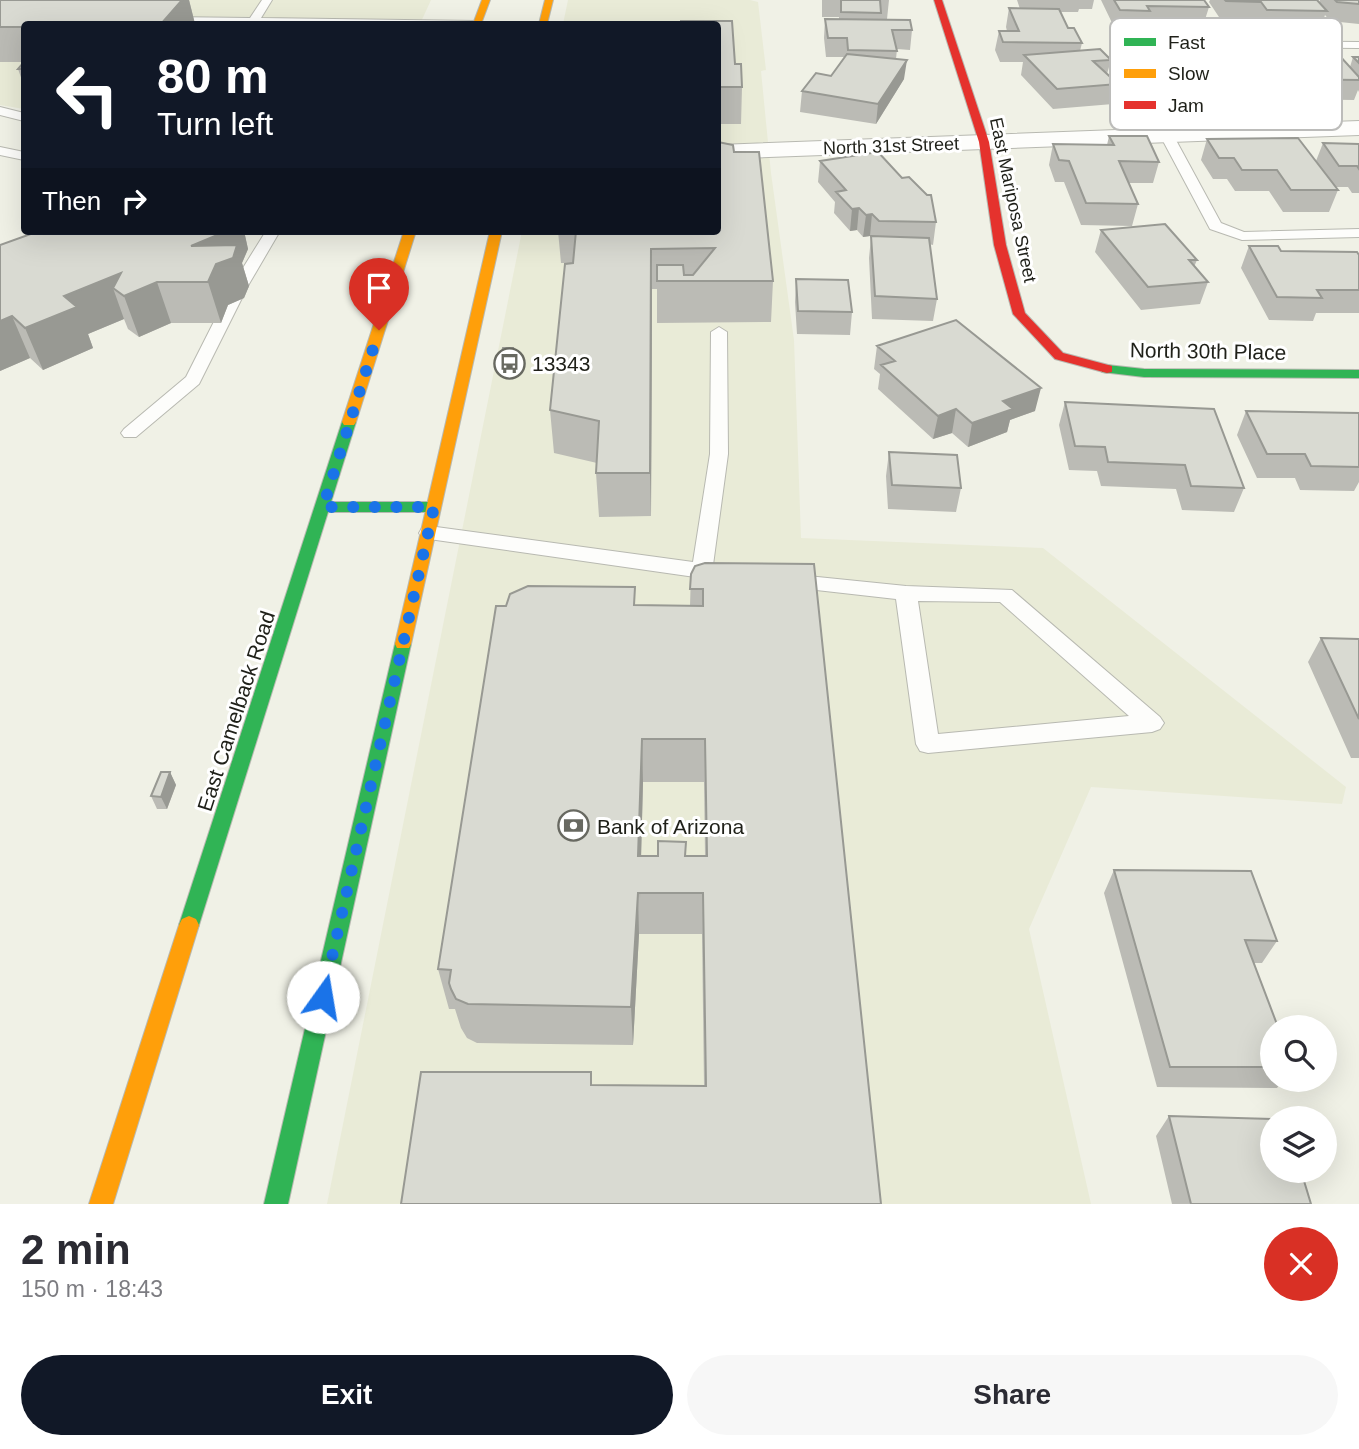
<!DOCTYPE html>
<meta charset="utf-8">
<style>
:root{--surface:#fff;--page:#f7f7f7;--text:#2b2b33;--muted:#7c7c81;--accent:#111827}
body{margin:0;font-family:Arial,sans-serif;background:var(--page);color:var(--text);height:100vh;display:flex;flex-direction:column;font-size:26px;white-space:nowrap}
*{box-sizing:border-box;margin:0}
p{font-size:23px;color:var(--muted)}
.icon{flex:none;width:38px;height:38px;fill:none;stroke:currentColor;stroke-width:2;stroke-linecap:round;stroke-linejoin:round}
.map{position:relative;height:1204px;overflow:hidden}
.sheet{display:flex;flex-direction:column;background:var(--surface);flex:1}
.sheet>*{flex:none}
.banner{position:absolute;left:21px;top:21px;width:700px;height:214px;border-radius:7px;box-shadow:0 7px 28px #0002;background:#111827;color:#fff;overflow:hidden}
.fabs{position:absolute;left:1260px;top:1015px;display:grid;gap:14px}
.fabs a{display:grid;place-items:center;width:77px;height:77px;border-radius:50%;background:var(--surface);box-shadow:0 7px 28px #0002;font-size:35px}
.pin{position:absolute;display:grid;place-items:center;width:60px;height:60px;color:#fff;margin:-72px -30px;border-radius:50% 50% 50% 0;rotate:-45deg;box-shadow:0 0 7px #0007}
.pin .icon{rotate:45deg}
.me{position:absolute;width:77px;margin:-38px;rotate:13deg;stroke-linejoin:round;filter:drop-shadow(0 0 5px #0008)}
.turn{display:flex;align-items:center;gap:24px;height:147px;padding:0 21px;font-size:32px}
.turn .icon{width:91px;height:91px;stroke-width:2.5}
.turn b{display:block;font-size:49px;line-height:60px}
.then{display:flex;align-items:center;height:66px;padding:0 21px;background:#0003;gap:14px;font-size:26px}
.round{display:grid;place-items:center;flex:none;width:74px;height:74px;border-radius:37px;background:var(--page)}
.head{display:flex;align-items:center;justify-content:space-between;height:119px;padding:0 21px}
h1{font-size:42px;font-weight:800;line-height:52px}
.button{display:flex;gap:14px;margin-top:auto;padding:14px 21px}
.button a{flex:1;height:80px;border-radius:42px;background:var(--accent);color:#fff;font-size:28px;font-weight:800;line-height:80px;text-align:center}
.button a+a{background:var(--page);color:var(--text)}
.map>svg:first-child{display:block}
</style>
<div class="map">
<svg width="1359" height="1204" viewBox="0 0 1359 1204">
<rect width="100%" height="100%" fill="#f0f1e6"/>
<path fill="#e9ebd7" d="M0 0H431L420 24H24V109L0 105Z
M568 0H750L758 2 766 70 761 71 771 173 794 340 801 538 1043 548 1346 787 1342 804 1091 787 1029 929 1091 1204H327L522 231H718V24H563Z"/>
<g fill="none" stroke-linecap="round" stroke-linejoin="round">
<defs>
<path id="lane" d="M262 0H272L261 18 477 21 483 24 168 23 162 20 168 17 250 18Z
M1132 40 1359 42V48L1134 46 1127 50 1221 223 1244 232 1359 229V237L1242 240 1210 229 1114 49Z
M0 107 24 113V121L0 115Z
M0 147 24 152V160L0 155Z
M266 231H280L249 284 199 384 136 437H124L121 433 124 429 186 377 233 284Z
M719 327 727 332 728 454 713 565 729 568 732 573 729 578H702L422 538 419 533 422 528 429 526 693 562 710 454 711 332Z
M788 574 906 586 1012 590 1160 717 1164 723 1160 729 1152 732 928 753 920 751 916 744 896 599 781 586 778 581 781 576ZM918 601 1000 602 1129 716 938 734Z"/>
<path id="street" d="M1359 121V135L718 159V145Z"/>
<path id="fast" d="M1107 365 1144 369 1359 370V378L1144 377 1102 372V366Z
M349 418 356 422 331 502H434L441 507 434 512H328L199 925 196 931 189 934 182 931 179 925 342 422Z
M403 638 409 640 411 644 288 1204H264L395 644 397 640Z"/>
<path id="slow" d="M482 0H490L481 24H473Z
M545 0H553L547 24H539Z
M404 231H416L356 422 354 425H344L342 422Z
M490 231H502L411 644 409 648H397L395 644Z
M189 916 196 919 199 925 113 1204H89L179 925 182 919Z"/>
<path id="jam" d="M934 0H942L989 142 1006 245 1025 313 1063 353 1112 366V372L1107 373 1055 359 1013 314 994 245 979 142Z"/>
</defs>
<use href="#lane" stroke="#b8b9b1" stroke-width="2"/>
<use href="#street" stroke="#b8b9b1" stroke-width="2"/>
<use href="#fast" stroke="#b8b9b1" stroke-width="2"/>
<use href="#slow" stroke="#b8b9b1" stroke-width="2"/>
<use href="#jam" stroke="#b8b9b1" stroke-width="2"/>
<use href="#lane" fill="#fdfdfb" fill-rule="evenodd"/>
<use href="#street" fill="#fdfdfb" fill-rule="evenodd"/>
<use href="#fast" fill="#30b455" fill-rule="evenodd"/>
<use href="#slow" fill="#ff9f0a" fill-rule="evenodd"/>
<use href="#jam" fill="#e5322d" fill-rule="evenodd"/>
</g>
<path fill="#bbbbb5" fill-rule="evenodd" d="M0 0H189L195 24H24V62H0Z
M822 0H889L887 19H880V20L912 30 910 50 897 49 896 59 904 79 876 124 800 112 802 91 831 76 845 57H826L824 38 825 19H839V17H822Z
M1017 0H1094L1092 9H1079L1078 12H1060L1068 28 1082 43 1080 51 1111 60 1107 74 1118 84 1113 104 1053 109 1021 75 1023 62H1000L995 50 999 31H1007L1006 27 1009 8 1020 9Z
M1101 0H1204L1209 7 1203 26 1146 25 1145 30 1115 29Z
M1210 0H1317L1319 3 1320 0H1359V24L1330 21 1325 15 1320 30 1260 29 1255 21 1221 20 1209 2Z
M718 24 735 64 742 87 741 124H718Z
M1294 30 1320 38 1314 55 1350 67 1353 57H1359V92L1358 90 1354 100 1273 99 1254 74 1260 54 1292 55 1287 50Z
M1172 60 1255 80 1249 100H1162L1150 82 1155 62H1172Z
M24 62V86L18 69Z
M1109 136 1159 162 1153 183H1128L1138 204 1132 226 1081 225 1064 182H1055L1049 165 1053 144 1107 145Z
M1207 139 1316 161 1323 143 1359 144V193H1352L1348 187H1335L1338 190 1329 212H1283L1269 191H1235L1227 179H1213L1201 160Z
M734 152 773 281 771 322 657 323V289H652L651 516 599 517 596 473 597 463 554 453 550 410 573 263H561L558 231H718Z
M820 161 936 222 933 245 929 244 937 299 933 321 872 319 869 258 871 238 870 236 863 237 857 230 850 231 834 213 835 202 818 182Z
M1101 230 1197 260 1194 267 1208 282 1200 304 1141 310 1095 252Z
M39 231H244L248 249 242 263 249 286 244 298 228 305 221 323H171L139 337 128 329 124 319 88 334 93 348 43 370 30 358 0 371V245Z
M1249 246 1281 251 1359 255V313H1316L1313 321 1269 320 1241 268Z
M796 279 852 312 850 335 797 334 795 302Z
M877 346 1035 411 1010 420 1007 432 968 447 952 433 933 439 878 389 880 374 874 369Z
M513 348 515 360 512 373 502 372 500 360Z
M1065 402 1244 488 1234 512 1182 510 1176 489 1101 486 1097 471 1069 470 1059 425Z
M1246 411 1359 413V482L1354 491 1300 490 1295 478H1257L1237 435Z
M889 452 961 488 956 512 888 509 886 476Z
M695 566 881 1204 593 1085 704 1086 702 934H639L633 1045 477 1043 467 1038 461 1028 455 1009H449L438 969 506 606 635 587V605L690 606 691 574ZM643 782H704L705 856H686V842L658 856H641Z
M1321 638 1359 639V758H1351L1308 662Z
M170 772 176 785 167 809H157L151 796Z
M1114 870 1277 941 1262 963H1254L1272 1027V1080H1283L1277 1088 1157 1087 1104 893Z
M1169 1116 1311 1204H1172L1156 1136Z"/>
<path fill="#989993" d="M182 0H189L195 24H161Z
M907 60 904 79 876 124 878 104Z
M859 208 857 230 850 231 852 209Z
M872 214 870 236 863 237 866 215Z
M227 231H244L248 249 242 263 249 286 244 298 228 305 221 323 208 282 191 246Z
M651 249 652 289 651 516 650 473Z
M121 273 157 282 171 323 139 337 124 296 113 288 124 319 88 334 93 348 43 370 25 328 64 296Z
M12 316 30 358 0 371V321Z
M513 348 515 360 512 373 510 361Z
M1041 388 1035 411 1010 420 1007 432 968 447 972 423 1003 401Z
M956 409 952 433 933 439 938 416Z
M642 739 643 782 640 898 638 856Z
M170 772 176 785 167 809 161 797Z
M638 893 639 934 633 1045 631 1007Z"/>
<path fill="#d9dad2" stroke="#989993" stroke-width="2" fill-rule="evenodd" d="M0 0H182L161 24H24V27H0Z
M841 0H880L881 13 841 12Z
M1114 0H1204L1209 7 1147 6 1150 11 1120 10Z
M1225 0H1317L1327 11 1267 10 1261 2 1226 1Z
M1335 0H1359V4L1337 2Z
M1009 8 1059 9 1068 28H1074L1082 43 1003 42 999 31H1019Z
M825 19 910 20 912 30H892L897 51 848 50 847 38H828Z
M681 21H732L735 64H741L742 87H718V24H681Z
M1100 49 1111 60 1093 61 1118 84 1057 89 1024 55Z
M847 54 907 60 878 104 802 91 816 73 831 76Z
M1260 54 1339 55 1359 77V80L1280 79Z
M1353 57H1359V63Z
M24 62V69H18Z
M1109 136H1147L1159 162 1119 161 1138 204 1086 203 1069 161 1059 160 1053 144 1114 145Z
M1298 138 1338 190H1291L1277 170H1242L1234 158H1219L1207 139Z
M718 142 733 145 734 152H759L773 281H657V265H683L684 275H693L715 248 651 249 650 473H596L599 421 550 410 565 264 573 263 576 231H718Z
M1323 143 1359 144V169L1357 166H1339Z
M878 152 902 178 909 177 927 195H931L936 222 879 221 872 214 866 215 859 208 852 209 836 192 846 190 820 161Z
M1165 224 1197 260H1189L1208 282 1148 287 1101 230Z
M39 231H227L191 246 237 245 233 258 216 264 208 282H157L124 296 113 288 121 273 64 296 77 307 25 328 12 316 0 321V245Z
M871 236 929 238 937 299 875 296Z
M1249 246H1278L1281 251 1357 252 1359 255V290H1317L1322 298 1277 297Z
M796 279 848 280 852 312 798 311Z
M956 320 1041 388 1003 401 1013 409 972 423 956 409 938 416 881 365 895 361 877 346Z
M503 348H513L510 361 500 360Z
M1065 402 1214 409 1244 488 1191 486 1185 465 1108 462 1105 447 1075 446Z
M1246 411 1359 413V467L1311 466 1305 454H1267Z
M889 452 957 455 961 488 892 485Z
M705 563 814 564 881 1204H401L421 1072H591V1085L706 1086 703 893H638L631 1007 468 1004 456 999 451 989 449 983 451 970 438 969 496 606H506L510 594 528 586 635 587 634 605 703 606V589H690L691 574 695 566ZM642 739H705L707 856H685L686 842 658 841V856H638Z
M1321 638 1359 639V719Z
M161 772H170L161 797 151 796Z
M1114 870 1251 871 1277 941 1245 940 1278 1027H1272V1067H1170Z
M1169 1116 1272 1119V1171H1301L1311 1204H1191Z"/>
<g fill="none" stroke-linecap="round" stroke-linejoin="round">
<path stroke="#1a73e8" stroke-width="12" stroke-dasharray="0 21.6" d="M323 997 434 507H323L379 330"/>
</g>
<defs>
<symbol id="bus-ring" viewBox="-11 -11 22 22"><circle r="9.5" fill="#fff" stroke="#686961" stroke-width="1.5"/><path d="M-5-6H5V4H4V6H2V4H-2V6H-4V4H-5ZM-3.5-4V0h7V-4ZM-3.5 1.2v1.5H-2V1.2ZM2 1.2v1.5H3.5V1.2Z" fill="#686961"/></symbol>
<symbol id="bank-ring" viewBox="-11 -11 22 22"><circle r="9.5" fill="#fff" stroke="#686961" stroke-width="1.5"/><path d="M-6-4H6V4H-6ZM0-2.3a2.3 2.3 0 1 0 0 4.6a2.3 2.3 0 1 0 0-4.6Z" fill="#686961"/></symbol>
</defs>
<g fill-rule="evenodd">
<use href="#bus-ring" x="492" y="346" width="35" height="35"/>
<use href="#bank-ring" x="556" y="808" width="35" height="35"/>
</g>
<g text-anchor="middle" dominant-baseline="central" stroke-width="6" stroke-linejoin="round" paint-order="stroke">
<g font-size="18" fill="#1f2019" stroke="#fff">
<text transform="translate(891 146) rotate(-2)">North 31st Street</text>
<text transform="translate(1013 200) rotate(78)">East Mariposa Street</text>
</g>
<g font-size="21" fill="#1f2019" stroke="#fff">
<text transform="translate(1208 351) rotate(1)">North 30th Place</text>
<text transform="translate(236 711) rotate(-72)">East Camelback Road</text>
</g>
<g font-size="21" fill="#1f2019" stroke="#fff" text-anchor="start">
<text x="532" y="363">13343</text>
<text x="597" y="826">Bank of Arizona</text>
</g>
</g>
<rect x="1110" y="18" width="232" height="112" rx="10" fill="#fff" stroke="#bcbcba" stroke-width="2"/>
<rect x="1124" y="38" width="32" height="8" fill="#30b455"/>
<rect x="1124" y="69" width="32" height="9" fill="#ff9f0a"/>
<rect x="1124" y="101" width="32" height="8" fill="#e5322d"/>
<g font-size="19" fill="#1f2019">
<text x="1168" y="49">Fast</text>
<text x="1168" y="80">Slow</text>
<text x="1168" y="112">Jam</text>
</g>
</svg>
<div class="fabs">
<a><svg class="icon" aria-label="search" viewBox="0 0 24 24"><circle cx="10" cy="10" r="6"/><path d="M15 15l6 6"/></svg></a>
<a><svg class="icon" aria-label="layers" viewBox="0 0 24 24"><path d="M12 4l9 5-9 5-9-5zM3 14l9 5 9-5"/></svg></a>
</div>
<div class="pin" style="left:379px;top:330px;background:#d93025"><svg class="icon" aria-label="arrive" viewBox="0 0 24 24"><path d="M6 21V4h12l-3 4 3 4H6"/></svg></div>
<svg class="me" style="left:323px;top:997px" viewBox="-20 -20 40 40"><circle r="19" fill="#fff"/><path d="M0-13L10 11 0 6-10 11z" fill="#1a73e8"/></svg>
<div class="banner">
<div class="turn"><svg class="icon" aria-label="left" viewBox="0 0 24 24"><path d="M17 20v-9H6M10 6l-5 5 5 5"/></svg><div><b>80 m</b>Turn left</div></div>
<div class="then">Then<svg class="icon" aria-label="right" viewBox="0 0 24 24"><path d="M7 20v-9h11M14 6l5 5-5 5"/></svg></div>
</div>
</div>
<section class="sheet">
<div class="head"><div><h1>2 min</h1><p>150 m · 18:43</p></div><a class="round" style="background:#d93025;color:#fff"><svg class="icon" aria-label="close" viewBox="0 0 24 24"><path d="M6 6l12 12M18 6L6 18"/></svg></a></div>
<div class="button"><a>Exit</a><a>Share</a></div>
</section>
